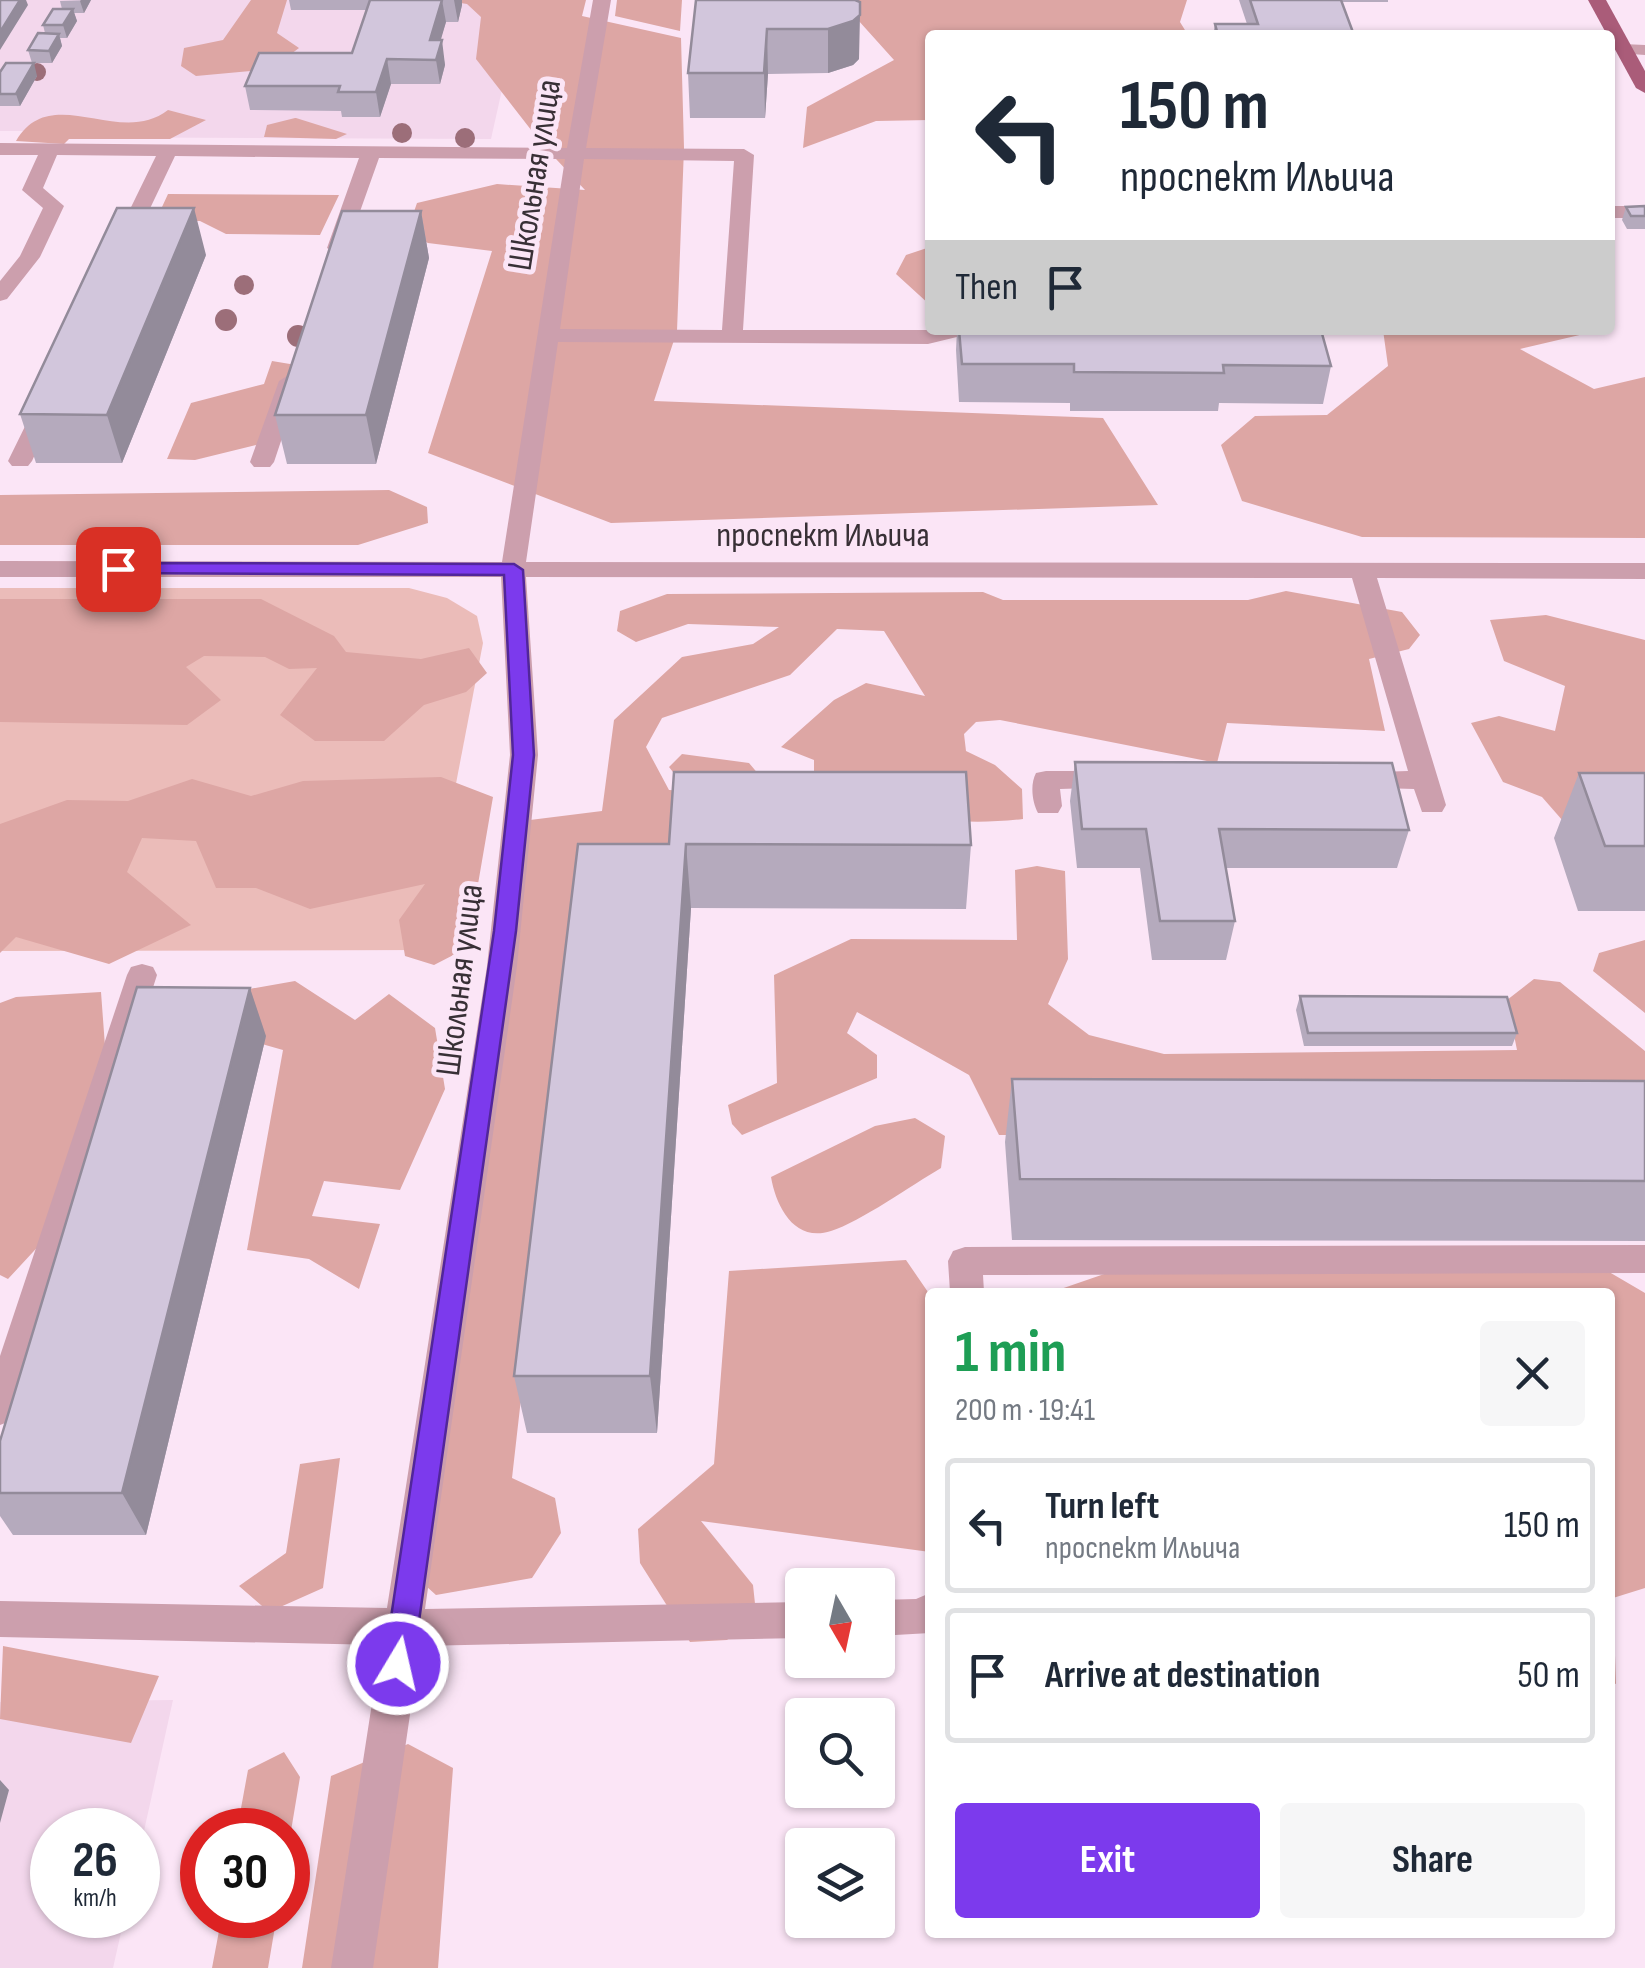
<!DOCTYPE html>
<meta charset="utf-8">
<style>
:root{--surface:#fff;--page:#f6f6f7;--text:#1f2937;--muted:#747a83;--line:#e0e1e3;--accent:#7c3aed}
body{margin:0;font-family:"Sofia Sans Condensed",sans-serif;background:var(--page);color:var(--text);height:100vh;display:flex;flex-direction:column;font-size:38px;white-space:nowrap}
*{box-sizing:border-box;margin:0}
p{font-size:32px;color:var(--muted)}
.icon{flex:none;width:55px;height:55px;fill:none;stroke:currentColor;stroke-width:2;stroke-linecap:round;stroke-linejoin:round}
.map{position:relative;flex:1;overflow:hidden}
.drawer{position:absolute;left:925px;top:1288px;width:690px;height:650px;display:flex;flex-direction:column;background:var(--surface);border-radius:10px;box-shadow:0 2px 8px #0004}
.drawer>*{flex:none}
.guide{position:absolute;left:925px;top:30px;width:690px;height:305px;border-radius:10px;box-shadow:0 2px 8px #0004;background:#fff;color:var(--text);overflow:hidden}
.needle{width:65px;rotate:171deg}
.tools{position:absolute;left:785px;top:1568px;display:grid;gap:20px}
.tools a{display:grid;place-items:center;width:110px;height:110px;border-radius:10px;background:var(--surface);box-shadow:0 2px 8px #0004;font-size:50px}
.speed{position:absolute;left:30px;top:1808px;display:flex;gap:20px;font-size:50px;font-weight:700;text-align:center}
.speed>*{display:grid;place-content:center;width:130px;height:130px;border-radius:50%;background:var(--surface);box-shadow:0 2px 8px #0004;line-height:1}
.speed small{font-size:25px;font-weight:400}
.speed .limit{border:15px solid #d22;background:#fff;color:#111}
.pin{position:absolute;display:grid;place-items:center;width:85px;height:85px;color:#fff;margin:-42px;border-radius:20px;box-shadow:0 5px 15px #0006}
.me{position:absolute;width:110px;margin:-55px;rotate:9deg;stroke-linejoin:round;filter:drop-shadow(0 0 8px #0008)}
.turn{display:flex;align-items:center;gap:35px;height:210px;padding:0 30px;font-size:45px}
.turn .icon{width:130px;height:130px;stroke-width:2.5}
.turn b{display:block;font-size:70px;line-height:85px}
.then{display:flex;align-items:center;height:95px;padding:0 30px;background:#0003;gap:20px;font-size:38px}
.round{display:grid;place-items:center;flex:none;width:105px;height:105px;border-radius:10px;background:var(--page)}
.head{display:flex;align-items:center;justify-content:space-between;height:170px;padding:0 30px}
h1{font-size:60px;font-weight:700;line-height:75px;color:#1e9e55}
.primary-button{display:flex;gap:20px;margin-top:auto;padding:20px 30px}
.primary-button a{flex:1;height:115px;border-radius:10px;background:var(--accent);color:#fff;font-size:40px;font-weight:700;line-height:115px;text-align:center}
.primary-button a+a{background:var(--page);color:var(--text)}
ul{padding:0;list-style:none}
li{display:flex;align-items:center;gap:30px;height:135px;margin:0 20px 15px;padding:0 10px;border:5px solid var(--line);border-radius:10px}
li div{flex:1}
li b{display:block;font-size:38px}
li em{font-style:normal}
.map>svg:first-child{display:block}
</style>
<div class="map">
<svg width="1645" height="1968" viewBox="0 0 1645 1968">
<rect width="100%" height="100%" fill="#fbe5f6"/>
<path fill="#f3d7ec" d="M0 0H522L491 139 29 137 27 131H0Z
M173 1700 138 1858V1830H52V1915H125L113 1968H0V1702Z"/>
<path fill="#ebbcb9" d="M0 588H409L447 598 477 616 483 643 424 950 0 951Z"/>
<path fill="#dda6a4" d="M251 0H287L277 33 299 48 271 69 196 76 181 66 184 48 223 40Z
M442 0H586L582 16 681 38 684 148 677 331 654 401 1103 418 1158 505 611 523 428 453 492 251 428 243 407 232 417 203 497 184 585 190 542 144 476 59 481 17 467 4Z
M617 0H682L680 31 615 16Z
M840 0H1187L1180 22 1188 35H930V120L876 121 803 148 807 107 894 60Z
M168 110 206 120 170 139H69L64 144 16 141C51 81 119 148 168 110Z
M295 118H296L347 134 336 139 264 137 267 125Z
M168 194 339 195 320 235 226 234 200 221 156 220Z
M930 247V305L896 274 906 255Z
M1383 330H1601L1520 349 1594 389 1645 377V538L1362 537 1242 501 1221 445 1255 416 1327 415 1388 366Z
M272 361 302 366 281 439 195 460 167 459 191 403 264 384Z
M389 490 427 507 428 523 358 545H0V495Z
M1286 591 1402 612 1420 635 1409 649 1369 659 1385 731 1227 723 1217 763 1000 720 976 722 964 734 966 751 995 765 1022 789 1023 819C946 828 887 813 814 793V760L781 747 834 700 866 683 925 696 884 631 837 629 790 675 662 718 646 747 669 790 688 791 669 767 682 754 749 763 766 783 663 903 577 905 512 1478 555 1498 561 1533 532 1578 436 1595 417 1578 522 821 602 811 614 720 682 657 753 644 779 627 688 624 636 642 617 631 620 611 667 594 983 592 1003 600H1248Z
M0 599H261L334 636 346 652 421 659 469 648 487 673 466 692 424 705 384 741H315L280 715 317 668 289 669 265 657 204 656 186 667 221 700 187 725 0 722Z
M1546 615 1645 640V829H1570L1542 797 1503 782 1471 723 1499 716 1555 731 1565 686 1504 661 1490 620Z
M441 777 493 797 467 948 434 965 405 956 399 920 425 884 310 909 256 888H216L196 841 142 838 127 872 191 925 109 964 16 937 0 953V824L67 800 128 801 192 779 251 796 303 781Z
M1037 866 1065 871 1068 959 1048 1004 1089 1035 1164 1054 1517 1050 1507 1000 1534 979 1560 982 1645 1051V1136L999 1135 969 1075 857 1012 847 1033 877 1055V1078L742 1135 732 1124 728 1105 777 1083 774 975 851 939 1017 940 1015 870Z
M1645 940V1013L1593 971 1599 953Z
M295 981 355 1020 389 994 435 1028 445 1089 400 1190 324 1181 312 1216 380 1224 359 1289 309 1259 247 1250 283 1050 223 1033 221 994Z
M101 992 110 1114 83 1198 8 1279 0 1275V1003L16 997Z
M915 1118 945 1136 941 1168C912 1185 860 1222 831 1231 794 1243 776 1206 771 1177L875 1126Z
M906 1260 930 1295V1552L701 1521 753 1585 756 1613 727 1640 690 1642 640 1563 638 1529 714 1464 729 1271Z
M1604 1269 1645 1293V1588L1613 1598 1616 1684 1610 1682V1292H1052L1113 1271Z
M340 1458 323 1588 269 1612 239 1586 286 1553 300 1464Z
M3 1646 159 1676 131 1743 0 1719Z
M408 1744 453 1768 438 1968H302L331 1776Z
M284 1752 300 1777 288 1849V1830H237L248 1770Z
M222 1915H277L268 1968H212Z"/>
<g fill="none" stroke-linecap="round" stroke-linejoin="round">
<path fill="#cc9fad" fill-rule="evenodd" d="M593 0H611L586 148 744 149 754 155 743 330H968L965 335 928 344 558 342 526 562 1645 563V579L1377 578 1446 805 1442 812H1422L1414 789 1347 787 1343 780 1347 773 1408 771 1352 578 526 577 538 755 517 966 425 1609 802 1602V1638L420 1646 373 1968H331L381 1645 0 1637V1601L387 1608 487 966 510 755 501 577H0V561L502 562 565 159 379 158 347 248 337 254 327 248 359 158 175 156 134 242 124 248 114 242 156 156 57 155 43 188 64 206 40 257 7 299 0 301V281L20 256 43 208 22 190 38 155H0V143L567 148ZM584 159 734 161 722 330 560 329Z
M1623 44 1645 45V55L1617 53V45Z
M1610 206H1645V218H1610Z
M290 374 301 381 274 462 270 467H254L250 462 279 381Z
M46 399 57 406 32 461 28 466H12L8 461 35 406Z
M1046 771H1111L1121 773 1125 780 1121 787 1060 789 1062 806 1058 813H1038C1032 802 1030 784 1036 773Z
M142 964 153 967 157 975 18 1409 13 1420 0 1425V1356L127 975 131 967Z
M1645 1245V1273L983 1275 984 1292H950L948 1261 953 1251 965 1247Z
M930 1593V1633L878 1636V1600L916 1599Z"/>
<path fill="#aa5c79" fill-rule="evenodd" d="M1588 0H1606L1645 71V93L1636 88Z"/>
</g>
<g fill="#9c6e79">
<circle cx="37" cy="72" r="9"/>
<circle cx="402" cy="133" r="10"/>
<circle cx="465" cy="138" r="10"/>
<circle cx="244" cy="285" r="10"/>
<circle cx="226" cy="320" r="11"/>
<circle cx="298" cy="336" r="11"/>
</g>
<path fill="#b5aabd" d="M91 0 84 13H74L77 21 67 38H60L62 46 52 63H32L28 50 45 33 43 25 62 9 60 1Z
M289 0H462V5L458 22H446L440 40 445 65 440 84H391L380 117H342L341 111 250 110 245 86 352 53 367 10H291Z
M696 0H855L859 59 853 65 828 73 768 74 765 118H690L688 73Z
M1239 0H1388V2H1342L1354 35H1213L1215 24H1247Z
M0 72 37 76 20 106H0Z
M1645 206V229H1627L1622 220 1626 207Z
M421 211 429 258 376 464H287L275 415Z
M206 255 122 463H36L20 414Z
M957 330H1321L1331 366 1323 404 1219 403 1218 411H1070V403L959 402 956 350Z
M1075 762 1409 830 1397 868H1226L1235 921 1226 960H1152L1140 868H1077L1070 801Z
M1579 773H1645V911H1578L1554 838Z
M578 844 971 845 966 909 691 908 657 1433H527L514 1376Z
M1300 996 1517 1033 1512 1046H1304L1296 1010Z
M266 1036 146 1535H13L0 1516V1441Z
M1012 1079 1645 1081V1241L1012 1240 1005 1142Z"/>
<path fill="#938b9a" d="M20 0H26L28 5 0 50V32Z
M81 0H91L84 13 80 1Z
M442 0 446 22 435 60 430 40Z
M454 0H462V5L458 22Z
M73 9 77 21 67 38 63 25Z
M860 15 859 59 853 65 828 73V29Z
M767 29 768 74 765 118 764 73Z
M59 34 62 46 52 63 49 51Z
M442 40 445 65 440 84 436 60Z
M387 59 391 84 380 117 376 92Z
M34 63 37 76 20 106 16 94Z
M194 208 206 255 122 463 107 415Z
M421 211 429 258 376 464 366 415Z
M686 844 691 908 657 1433 650 1376Z
M250 988 266 1036 146 1535 122 1493Z
M0 1780 9 1790 0 1823Z"/>
<path fill="#d2c6dc" stroke="#938b9a" stroke-width="2.5" d="M0 0H20L0 32Z
M370 0H442L430 40H442L436 60 387 59 376 92H338L340 86H245L259 53H352Z
M696 0H855L860 2V15L853 21 828 29H767L764 73H688Z
M1250 0H1341L1354 35H1218L1215 24H1258Z
M53 9H73L63 25H43Z
M38 33 59 34 49 51 28 50Z
M6 63H34L16 94H0V72Z
M1645 206V216H1631L1626 207Z
M117 208H194L107 415 20 414Z
M342 211H421L366 415H275Z
M959 330H1321L1331 366 1223 365 1224 373 1074 372V364H962Z
M1075 762 1392 763 1409 830 1219 829 1235 921H1160L1146 829H1082Z
M674 772H966L971 845 686 844 650 1376H514L578 844H669Z
M1579 773H1645V846H1605Z
M137 987 250 988 122 1493H0V1441Z
M1300 996 1507 997 1517 1033H1308Z
M1012 1079 1645 1081V1181L1020 1179Z"/>
<path fill="#7c3aed" stroke="#51269a" stroke-width="2.5" d="M118 563 514 564 523 570 534 755 516 931 413 1664 409 1674 398 1678 388 1674 384 1664 494 931 513 755 504 575 112 573V565Z"/>
<g text-anchor="middle" dominant-baseline="central" stroke-width="10" stroke-linejoin="round" paint-order="stroke">
<g font-size="35" fill="#383036" stroke="#fbe5f6">
<text transform="translate(535 175) rotate(-81)">Школьная улица</text>
<text x="823" y="535">проспект Ильича</text>
<text transform="translate(460 980) rotate(-83)">Школьная улица</text>
</g>
</g>
</svg>
<div class="tools">
<a><svg class="needle" viewBox="-14 -14 28 28"><path d="M0-13l5 13h-10z" fill="#e53935"/><path d="M0 13l5-13h-10z" fill="#747a83"/></svg></a>
<a><svg class="icon" aria-label="search" viewBox="0 0 24 24"><circle cx="10" cy="10" r="6"/><path d="M15 15l6 6"/></svg></a>
<a><svg class="icon" aria-label="layers" viewBox="0 0 24 24"><path d="M12 4l9 5-9 5-9-5zM3 14l9 5 9-5"/></svg></a>
</div>
<div class="speed"><div>26<small>km/h</small></div><div class="limit">30</div></div>
<div class="pin" style="left:118px;top:569px;background:#d93025"><svg class="icon" aria-label="arrive" viewBox="0 0 24 24"><path d="M6 21V4h12l-3 4 3 4H6"/></svg></div>
<svg class="me" style="left:398px;top:1664px" viewBox="-20 -20 40 40"><circle r="17" fill="#7c3aed" stroke="#fff" stroke-width="3"/><path d="M0-11L8 9 0 5-8 9z" fill="#fff"/></svg>
<div class="guide">
<div class="turn"><svg class="icon" aria-label="left" viewBox="0 0 24 24"><path d="M17 20v-9H6M10 6l-5 5 5 5"/></svg><div><b>150 m</b>проспект Ильича</div></div>
<div class="then">Then<svg class="icon" aria-label="arrive" viewBox="0 0 24 24"><path d="M6 21V4h12l-3 4 3 4H6"/></svg></div>
</div>
<section class="drawer">
<div class="head"><div><h1>1 min</h1><p>200 m · 19:41</p></div><a class="round"><svg class="icon" aria-label="close" viewBox="0 0 24 24"><path d="M6 6l12 12M18 6L6 18"/></svg></a></div>
<ul>
<li><svg class="icon" aria-label="left" viewBox="0 0 24 24"><path d="M17 20v-9H6M10 6l-5 5 5 5"/></svg><div><b>Turn left</b><p>проспект Ильича</p></div><em>150 m</em></li>
<li><svg class="icon" aria-label="arrive" viewBox="0 0 24 24"><path d="M6 21V4h12l-3 4 3 4H6"/></svg><div><b>Arrive at destination</b></div><em>50 m</em></li>
</ul>
<div class="primary-button"><a>Exit</a><a>Share</a></div>
</section>
</div>
